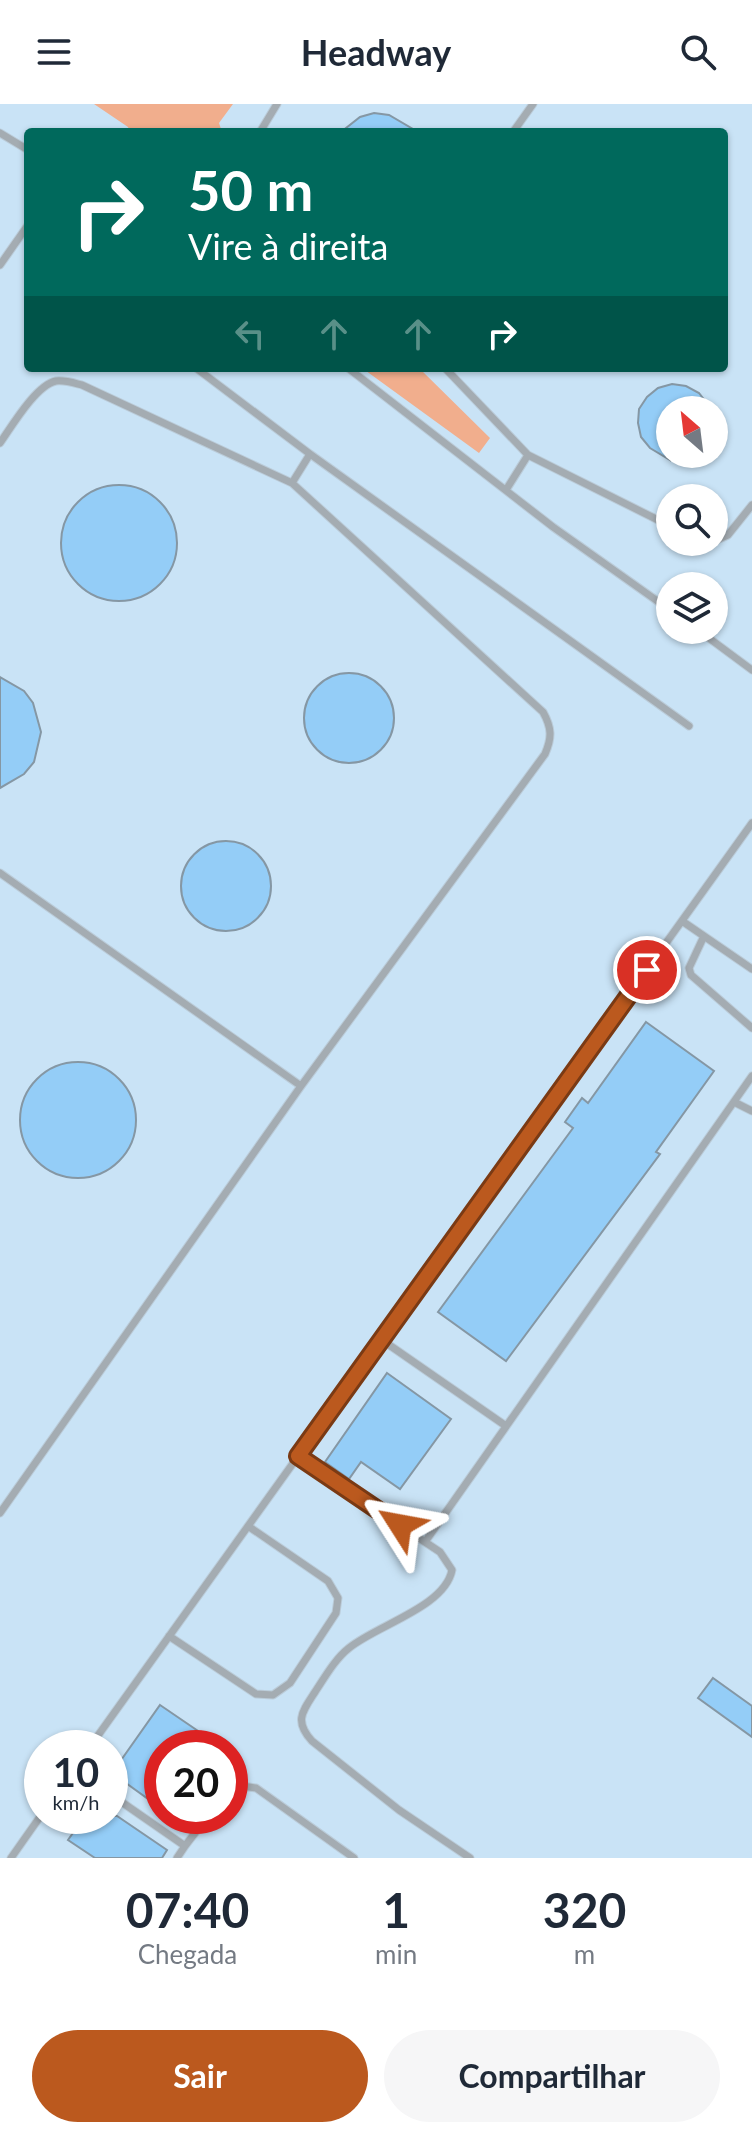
<!DOCTYPE html>
<html lang="pt">
<meta charset="utf-8">
<style>
:root{--surface:#fff;--page:#f6f6f7;--text:#1f2937;--muted:#747a83;--accent:#bb591e}
body{margin:0;font-family:Lato,sans-serif;background:var(--page);color:var(--text);height:100vh;display:flex;flex-direction:column;font-size:30px;white-space:nowrap}
*{box-sizing:border-box;margin:0}
p{font-size:26px;color:var(--muted)}
.icon{flex:none;width:44px;height:44px;fill:none;stroke:currentColor;stroke-width:2;stroke-linecap:round;stroke-linejoin:round}
.map{position:relative;height:1754px;overflow:hidden}
.drawer{display:flex;flex-direction:column;background:var(--surface);flex:1}
.drawer>*{flex:none}
.hud{position:absolute;left:24px;top:24px;width:704px;height:244px;border-radius:8px;box-shadow:0 2px 6px #0004;background:#00695c;color:#fff;overflow:hidden}
.needle{width:52px;rotate:332deg}
.buttons{position:absolute;left:656px;top:292px;display:grid;gap:16px}
.buttons a{display:grid;place-items:center;width:72px;height:72px;border-radius:50%;background:var(--surface);box-shadow:0 2px 6px #0004;font-size:40px}
.speed{position:absolute;left:24px;top:1626px;display:flex;gap:16px;font-size:40px;font-weight:700;text-align:center}
.speed>*{display:grid;place-content:center;width:104px;height:104px;border-radius:50%;background:var(--surface);box-shadow:0 2px 6px #0004;line-height:1}
.speed small{font-size:20px;font-weight:400}
.speed .limit{border:12px solid #d22;background:#fff;color:#111}
.pin{position:absolute;display:grid;place-items:center;width:68px;height:68px;color:#fff;margin:-34px;border:4px solid #fff;border-radius:50%;box-shadow:0 2px 8px #0007}
.me{position:absolute;width:88px;margin:-44px;rotate:304deg;stroke-linejoin:round;filter:drop-shadow(0 0 6px #0008)}
.turn{display:flex;align-items:center;gap:28px;height:168px;padding:0 32px;font-size:36px}
.turn .icon{width:104px;height:104px;stroke-width:2.5}
.turn b{display:block;font-size:56px;line-height:68px}
.lanes{display:flex;align-items:center;height:76px;padding:0 32px;background:#0003;justify-content:center;gap:40px;direction:ltr}
.lanes .off{opacity:.35}
.eta{display:flex;justify-content:space-evenly;align-items:center;height:136px;text-align:center}
.eta b{font-size:48px;font-weight:700;line-height:56px}
.action{display:flex;gap:16px;margin-top:auto;padding:16px 32px}
.action a{flex:1;height:92px;border-radius:48px;background:var(--accent);color:#fff;font-size:32px;font-weight:700;line-height:92px;text-align:center}
.action a+a{background:var(--page);color:var(--text)}
header{display:flex;justify-content:space-between;align-items:center;height:104px;padding:0 32px;background:var(--surface);font-size:36px;font-weight:700}
.map>svg:first-child{display:block}
</style>
<header><svg class="icon" aria-label="menu" viewBox="0 0 24 24"><path d="M4 6h16M4 12h16M4 18h16"/></svg>Headway<svg class="icon" aria-label="search" viewBox="0 0 24 24"><circle cx="10" cy="10" r="6"/><path d="M15 15l6 6"/></svg></header>
<div class="map">
<svg width="752" height="1754" viewBox="0 0 752 1754">
<rect width="100%" height="100%" fill="#dbeefd"/>
<path fill="#c9e3f6" fill-rule="evenodd" d="M0 0H752V1754H0ZM28 28H724V264H28ZM670 306H714V350H670ZM670 394H714V438H670ZM670 482H714V526H670ZM42 1644H110V1712H42ZM162 1644H230V1712H162Z"/>
<path fill="#f1ae8d" d="M94 0H233L219 19 222 28H130L128 23Z
M362 264H419L490 334 479 349Z"/>
<path fill="#94cdf7" stroke="#8597a4" stroke-width="2" d="M374 9 389 11 418 28H341L360 13Z
M672 280 686 282 699 289 712 306H670V356L650 344 641 333 638 319 639 305 647 293 658 284Z
M61 439a58 58 0 1 1 116 0a58 58 0 1 1-116 0Z
M304 614a45 45 0 1 1 90 0a45 45 0 1 1-90 0Z
M0 573 24 587 33 599 41 628 34 658 24 670 0 684Z
M181 782a45 45 0 1 1 90 0a45 45 0 1 1-90 0Z
M646 918 714 967 656 1048 660 1050 506 1257 438 1208 573 1024 565 1018 582 994 588 999Z
M20 1016a58 58 0 1 1 116 0a58 58 0 1 1-116 0Z
M387 1269 451 1315 400 1385 361 1358 349 1375 325 1358Z
M713 1574 752 1602V1633L698 1594Z
M160 1601 223 1644H162V1705L112 1669Z
M85 1712H117L167 1746 162 1754H95L68 1736Z"/>
<g fill="none" stroke-linecap="round" stroke-linejoin="round">
<defs>
<path id="service" d="M260 28 277 0
M513 28 533 0
M0 29 28 46
M0 161 28 121
M196 264 310 350 689 622
M348 264 553 423 670 506
M445 264 528 351 670 422
M0 339C12 322 36 281 56 277 65 276 74 279 82 281L292 379 543 608C552 624 552 634 545 650L301 982 0 1409
M292 379 310 350
M506 386 528 351
M714 437 728 431 752 401
M698 526 752 566
M0 769 301 982
M682 817 752 865
M704 832 689 864 691 871 752 924
M734 998 752 1007
M382 1236 506 1322
M298 1352 425 1438 752 972
M425 1438 440 1448 452 1466C445 1503 377 1521 349 1544 335 1555 325 1573 315 1588 302 1608 294 1617 312 1637L399 1706 470 1754
M169 1532 256 1590 273 1591 290 1579 336 1509 338 1494 328 1477 248 1422
M89 1644 752 719
M230 1688 242 1682 256 1684 354 1754
M110 1690 185 1742 177 1754
M185 1742 208 1712
M11 1754 42 1710"/>
</defs>
<use href="#service" stroke="#bbccd9" stroke-width="9"/>
<use href="#service" stroke="#a4acb2" stroke-width="7"/>
</g>
<g fill="none" stroke-linecap="round" stroke-linejoin="round">
<defs>
<path id="route" d="M400 1421 298 1352 647 866"/>
</defs>
<use href="#route" stroke="#7a3a14" stroke-width="20"/>
<use href="#route" stroke="#bb591e" stroke-width="14"/>
</g>
</svg>
<div class="buttons">
<a><svg class="needle" viewBox="-14 -14 28 28"><path d="M0-13l5 13h-10z" fill="#e53935"/><path d="M0 13l5-13h-10z" fill="#747a83"/></svg></a>
<a><svg class="icon" aria-label="search" viewBox="0 0 24 24"><circle cx="10" cy="10" r="6"/><path d="M15 15l6 6"/></svg></a>
<a><svg class="icon" aria-label="layers" viewBox="0 0 24 24"><path d="M12 4l9 5-9 5-9-5zM3 14l9 5 9-5"/></svg></a>
</div>
<div class="speed"><div>10<small>km/h</small></div><div class="limit">20</div></div>
<div class="pin" style="left:647px;top:866px;background:#d93025"><svg class="icon" aria-label="arrive" viewBox="0 0 24 24"><path d="M6 21V4h12l-3 4 3 4H6"/></svg></div>
<svg class="me" style="left:400px;top:1421px" viewBox="-20 -20 40 40"><path d="M0-17L14 15 0 8-14 15z" fill="#bb591e" stroke="#fff" stroke-width="4"/></svg>
<div class="hud">
<div class="turn"><svg class="icon" aria-label="right" viewBox="0 0 24 24"><path d="M7 20v-9h11M14 6l5 5-5 5"/></svg><div><b>50 m</b>Vire à direita</div></div>
<div class="lanes"><svg class="icon off" aria-label="left" viewBox="0 0 24 24"><path d="M17 20v-9H6M10 6l-5 5 5 5"/></svg><svg class="icon off" aria-label="ahead" viewBox="0 0 24 24"><path d="M12 20V5M6 11l6-6 6 6"/></svg><svg class="icon off" aria-label="ahead" viewBox="0 0 24 24"><path d="M12 20V5M6 11l6-6 6 6"/></svg><svg class="icon" aria-label="right" viewBox="0 0 24 24"><path d="M7 20v-9h11M14 6l5 5-5 5"/></svg></div>
</div>
</div>
<section class="drawer">
<div class="eta">
<div><b>07:40</b><p>Chegada</p></div>
<div><b>1</b><p>min</p></div>
<div><b>320</b><p>m</p></div>
</div>
<div class="action"><a>Sair</a><a>Compartilhar</a></div>
</section>
